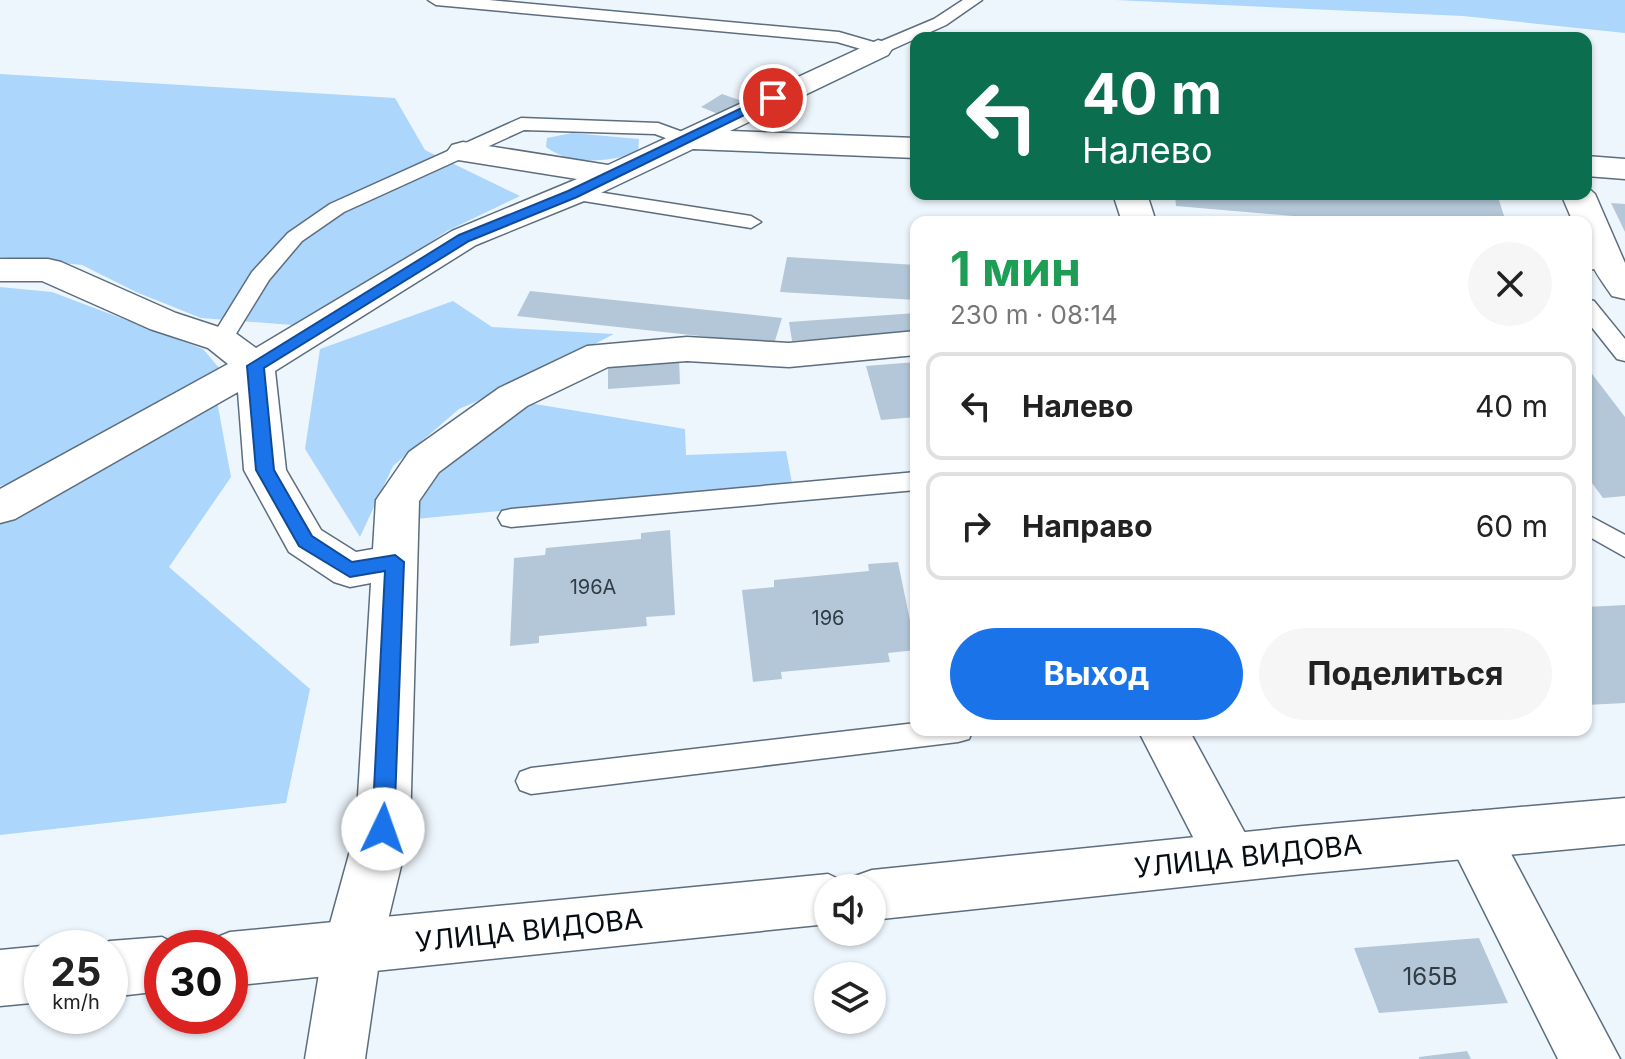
<!DOCTYPE html>
<html lang="ru">
<meta charset="utf-8">
<style>
:root{--surface:#fff;--page:#f6f6f6;--text:#222;--muted:#767676;--line:#e0e0e0;--accent:#1a73e8}
body{margin:0;font-family:Inter,sans-serif;background:var(--page);color:var(--text);height:100vh;display:flex;flex-direction:column;font-size:30px;white-space:nowrap}
*{box-sizing:border-box;margin:0}
p{font-size:26px;color:var(--muted)}
.icon{flex:none;width:44px;height:44px;fill:none;stroke:currentColor;stroke-width:2;stroke-linecap:round;stroke-linejoin:round}
.map{position:relative;flex:1;overflow:hidden}
.side{position:absolute;left:910px;top:216px;width:682px;height:520px;display:flex;flex-direction:column;background:var(--surface);border-radius:16px;box-shadow:0 2px 6px #0004}
.side>*{flex:none}
.hud{position:absolute;left:910px;top:32px;width:682px;height:168px;border-radius:16px;box-shadow:0 2px 6px #0004;background:#0b6e4f;color:#fff;overflow:hidden}
.buttons{position:absolute;left:814px;top:874px;display:grid;gap:16px}
.buttons a{display:grid;place-items:center;width:72px;height:72px;border-radius:50%;background:var(--surface);box-shadow:0 2px 6px #0004;font-size:40px}
.speed{position:absolute;left:24px;top:930px;display:flex;gap:16px;font-size:40px;font-weight:700;text-align:center}
.speed>*{display:grid;place-content:center;width:104px;height:104px;border-radius:50%;background:var(--surface);box-shadow:0 2px 6px #0004;line-height:1}
.speed small{font-size:20px;font-weight:400}
.speed .limit{border:12px solid #d22;background:#fff;color:#111}
.pin{position:absolute;display:grid;place-items:center;width:68px;height:68px;color:#fff;margin:-34px;border:4px solid #fff;border-radius:50%;box-shadow:0 2px 8px #0007}
.me{position:absolute;width:88px;margin:-44px;rotate:3deg;stroke-linejoin:round;filter:drop-shadow(0 0 6px #0008)}
.turn{display:flex;align-items:center;gap:28px;height:168px;padding:0 40px;font-size:36px}
.turn .icon{width:104px;height:104px;stroke-width:2.5}
.turn b{display:block;font-size:56px;line-height:68px}
.round{display:grid;place-items:center;flex:none;width:84px;height:84px;border-radius:42px;background:var(--page)}
.summary{display:flex;align-items:center;justify-content:space-between;height:136px;padding:0 40px}
h1{font-size:48px;font-weight:700;line-height:60px;color:#1e9e55}
.button{display:flex;gap:16px;margin-top:auto;padding:16px 40px}
.button a{flex:1;height:92px;border-radius:48px;background:var(--accent);color:#fff;font-size:32px;font-weight:700;line-height:92px;text-align:center}
.button a+a{background:var(--page);color:var(--text)}
ul{padding:0;list-style:none}
li{display:flex;align-items:center;gap:24px;height:108px;margin:0 16px 12px;padding:0 24px;border:4px solid var(--line);border-radius:16px}
li div{flex:1}
li b{display:block;font-size:30px}
li em{font-style:normal}
.map>svg:first-child{display:block}
</style>
<div class="map">
<svg width="1625" height="1059" viewBox="0 0 1625 1059">
<rect width="100%" height="100%" fill="#eef6fd"/>
<path fill="#acd6fb" d="M1115 0H1625V33L1463 16Z
M0 74 395 98 425 150 520 196 447 231 305 326 201 318 136 292 82 265 0 257Z
M572 133 639 139 638 153C607 161 573 167 546 147L547 138Z
M0 287 52 292 203 349 225 375 34 475 0 486Z
M453 301 492 327 614 334 519 383 459 409 393 466 360 537 305 449 320 349Z
M217 401 231 477 169 567 310 689 286 803 0 835V521Z
M523 402 685 429 686 455 786 451 792 483 415 519 412 498 437 467Z"/>
<path fill="#b4c7d8" d="M722 94 745 102 723 116 701 107Z
M1175 194H1460L1498 197 1506 222H1362L1176 206Z
M1611 203 1625 204V232Z
M787 257 916 265V300L780 292Z
M530 291 782 318 774 344 517 316Z
M916 313V332L792 341 789 322Z
M679 358 680 384 608 389V362Z
M916 362V417L881 420 866 366Z
M1586 366 1625 417V496L1603 498 1586 475Z
M670 530 675 615 646 617 647 626 539 636V643L510 646 514 558 545 555 546 548 641 539V533Z
M898 562 916 650 888 653 890 662 781 672 782 679 753 682 742 590 774 587V580L869 571 868 564Z
M1625 605V703L1586 705V607Z
M1479 938 1508 1003 1379 1013 1354 948Z
M1467 1051 1471 1059H1419V1057Z"/>
<g fill="none" stroke-linecap="round" stroke-linejoin="round">
<defs>
<path id="lane" d="M428 0H489L839 32 877 43 934 19 963 0H982L946 25 884 53 878 54 837 42 436 5Z
M521 118 658 123 691 135 693 139 684 145 655 134 524 130 344 212 302 241 269 280 229 345H213L210 340 252 272 288 233 330 204Z
M572 188 751 216 761 222 751 228 565 198 562 194Z
M1607 257 1614 259 1617 263 1614 267 1586 270V258Z
M1586 299 1594 301 1625 339V361L1617 359 1586 320Z
M916 472V490L511 527 502 525 498 518 502 511 511 509Z
M1586 514 1625 535V557L1586 535Z
M916 723V730H973L969 739 958 742 531 794 520 790 516 781 520 772 531 768Z"/>
<path id="street" d="M878 40 888 43 892 49 888 55 730 131 916 138V158L693 149 584 201 476 245 275 371 286 470 321 530 356 552 373 549 376 500 409 452 499 388 587 346 687 337 789 343 916 331V355L789 367 687 361 608 367 527 406 439 472 419 501 410 829 381 949 365 1059H305L323 949 356 829 371 583 350 587 334 582 289 552 244 470 238 392 15 519 0 523V489L228 364 208 348 150 329 42 281H0V259H48L61 262 176 313 234 332 256 348 452 231 577 179 452 159 447 152 452 145 463 142 608 165Z
M1586 156 1625 159V179L1586 176Z
M1586 186 1595 194 1625 263V299L1612 296C1590 264 1586 261 1586 222H1573L1561 194H1586Z
M1113 194H1147L1156 222H1122Z
M1138 730H1189L1258 857 1250 874 1231 881 1212 874Z
M1473 811 1492 818 1620 1059H1558L1446 835 1454 818Z"/>
<path id="secondary" d="M1625 798V844L1303 874 872 920V888H828V924L230 986V948H206L210 940 230 932 828 874 849 884 852 877 872 870 1303 826Z
M162 937 184 948H162V991L110 997V948H93L110 941Z
M42 946 46 948H42V1002L0 1006V950Z"/>
</defs>
<use href="#lane" stroke="#5c6d7d" stroke-width="3"/>
<use href="#street" stroke="#5c6d7d" stroke-width="3"/>
<use href="#secondary" stroke="#5c6d7d" stroke-width="3"/>
<use href="#lane" fill="#fff" fill-rule="evenodd"/>
<use href="#street" fill="#fff" fill-rule="evenodd"/>
<use href="#secondary" fill="#fff" fill-rule="evenodd"/>
</g>
<path fill="#1a73e8" stroke="#114b97" stroke-width="2" d="M769 95 779 98 577 197 469 241 264 368 274 470 312 536 352 562 395 555 404 562 394 829 390 836 383 838 375 836 372 829 385 571 350 577 299 546 256 470 247 366 459 235 568 191Z"/>
<g text-anchor="middle" dominant-baseline="central" stroke-width="7" stroke-linejoin="round" paint-order="stroke">
<g font-size="20" fill="#323c44">
<text x="593" y="587">196А</text>
<text x="828" y="618">196</text>
</g>
<g font-size="24" fill="#323c44">
<text x="1430" y="976">165В</text>
</g>
<g font-size="28" fill="#070d13" stroke="#fff">
<text transform="translate(1248 856) rotate(-6)">УЛИЦА ВИДОВА</text>
<text transform="translate(529 930) rotate(-6)">УЛИЦА ВИДОВА</text>
</g>
</g>
</svg>
<div class="buttons">
<a><svg class="icon" aria-label="sound" viewBox="0 0 24 24"><path d="M4 9h4l5-4v14l-5-4H4zM17 9q2 3 0 6"/></svg></a>
<a><svg class="icon" aria-label="layers" viewBox="0 0 24 24"><path d="M12 4l9 5-9 5-9-5zM3 14l9 5 9-5"/></svg></a>
</div>
<div class="speed"><div>25<small>km/h</small></div><div class="limit">30</div></div>
<div class="pin" style="left:773px;top:98px;background:#d93025"><svg class="icon" aria-label="arrive" viewBox="0 0 24 24"><path d="M6 21V4h12l-3 4 3 4H6"/></svg></div>
<svg class="me" style="left:383px;top:829px" viewBox="-20 -20 40 40"><circle r="19" fill="#fff"/><path d="M0-13L10 11 0 6-10 11z" fill="#1a73e8"/></svg>
<div class="hud">
<div class="turn"><svg class="icon" aria-label="left" viewBox="0 0 24 24"><path d="M17 20v-9H6M10 6l-5 5 5 5"/></svg><div><b>40 m</b>Налево</div></div>
</div>
<section class="side">
<div class="summary"><div><h1>1 мин</h1><p>230 m · 08:14</p></div><a class="round"><svg class="icon" aria-label="close" viewBox="0 0 24 24"><path d="M6 6l12 12M18 6L6 18"/></svg></a></div>
<ul>
<li><svg class="icon" aria-label="left" viewBox="0 0 24 24"><path d="M17 20v-9H6M10 6l-5 5 5 5"/></svg><div><b>Налево</b></div><em>40 m</em></li>
<li><svg class="icon" aria-label="right" viewBox="0 0 24 24"><path d="M7 20v-9h11M14 6l5 5-5 5"/></svg><div><b>Направо</b></div><em>60 m</em></li>
</ul>
<div class="button"><a>Выход</a><a>Поделиться</a></div>
</section>
</div>
